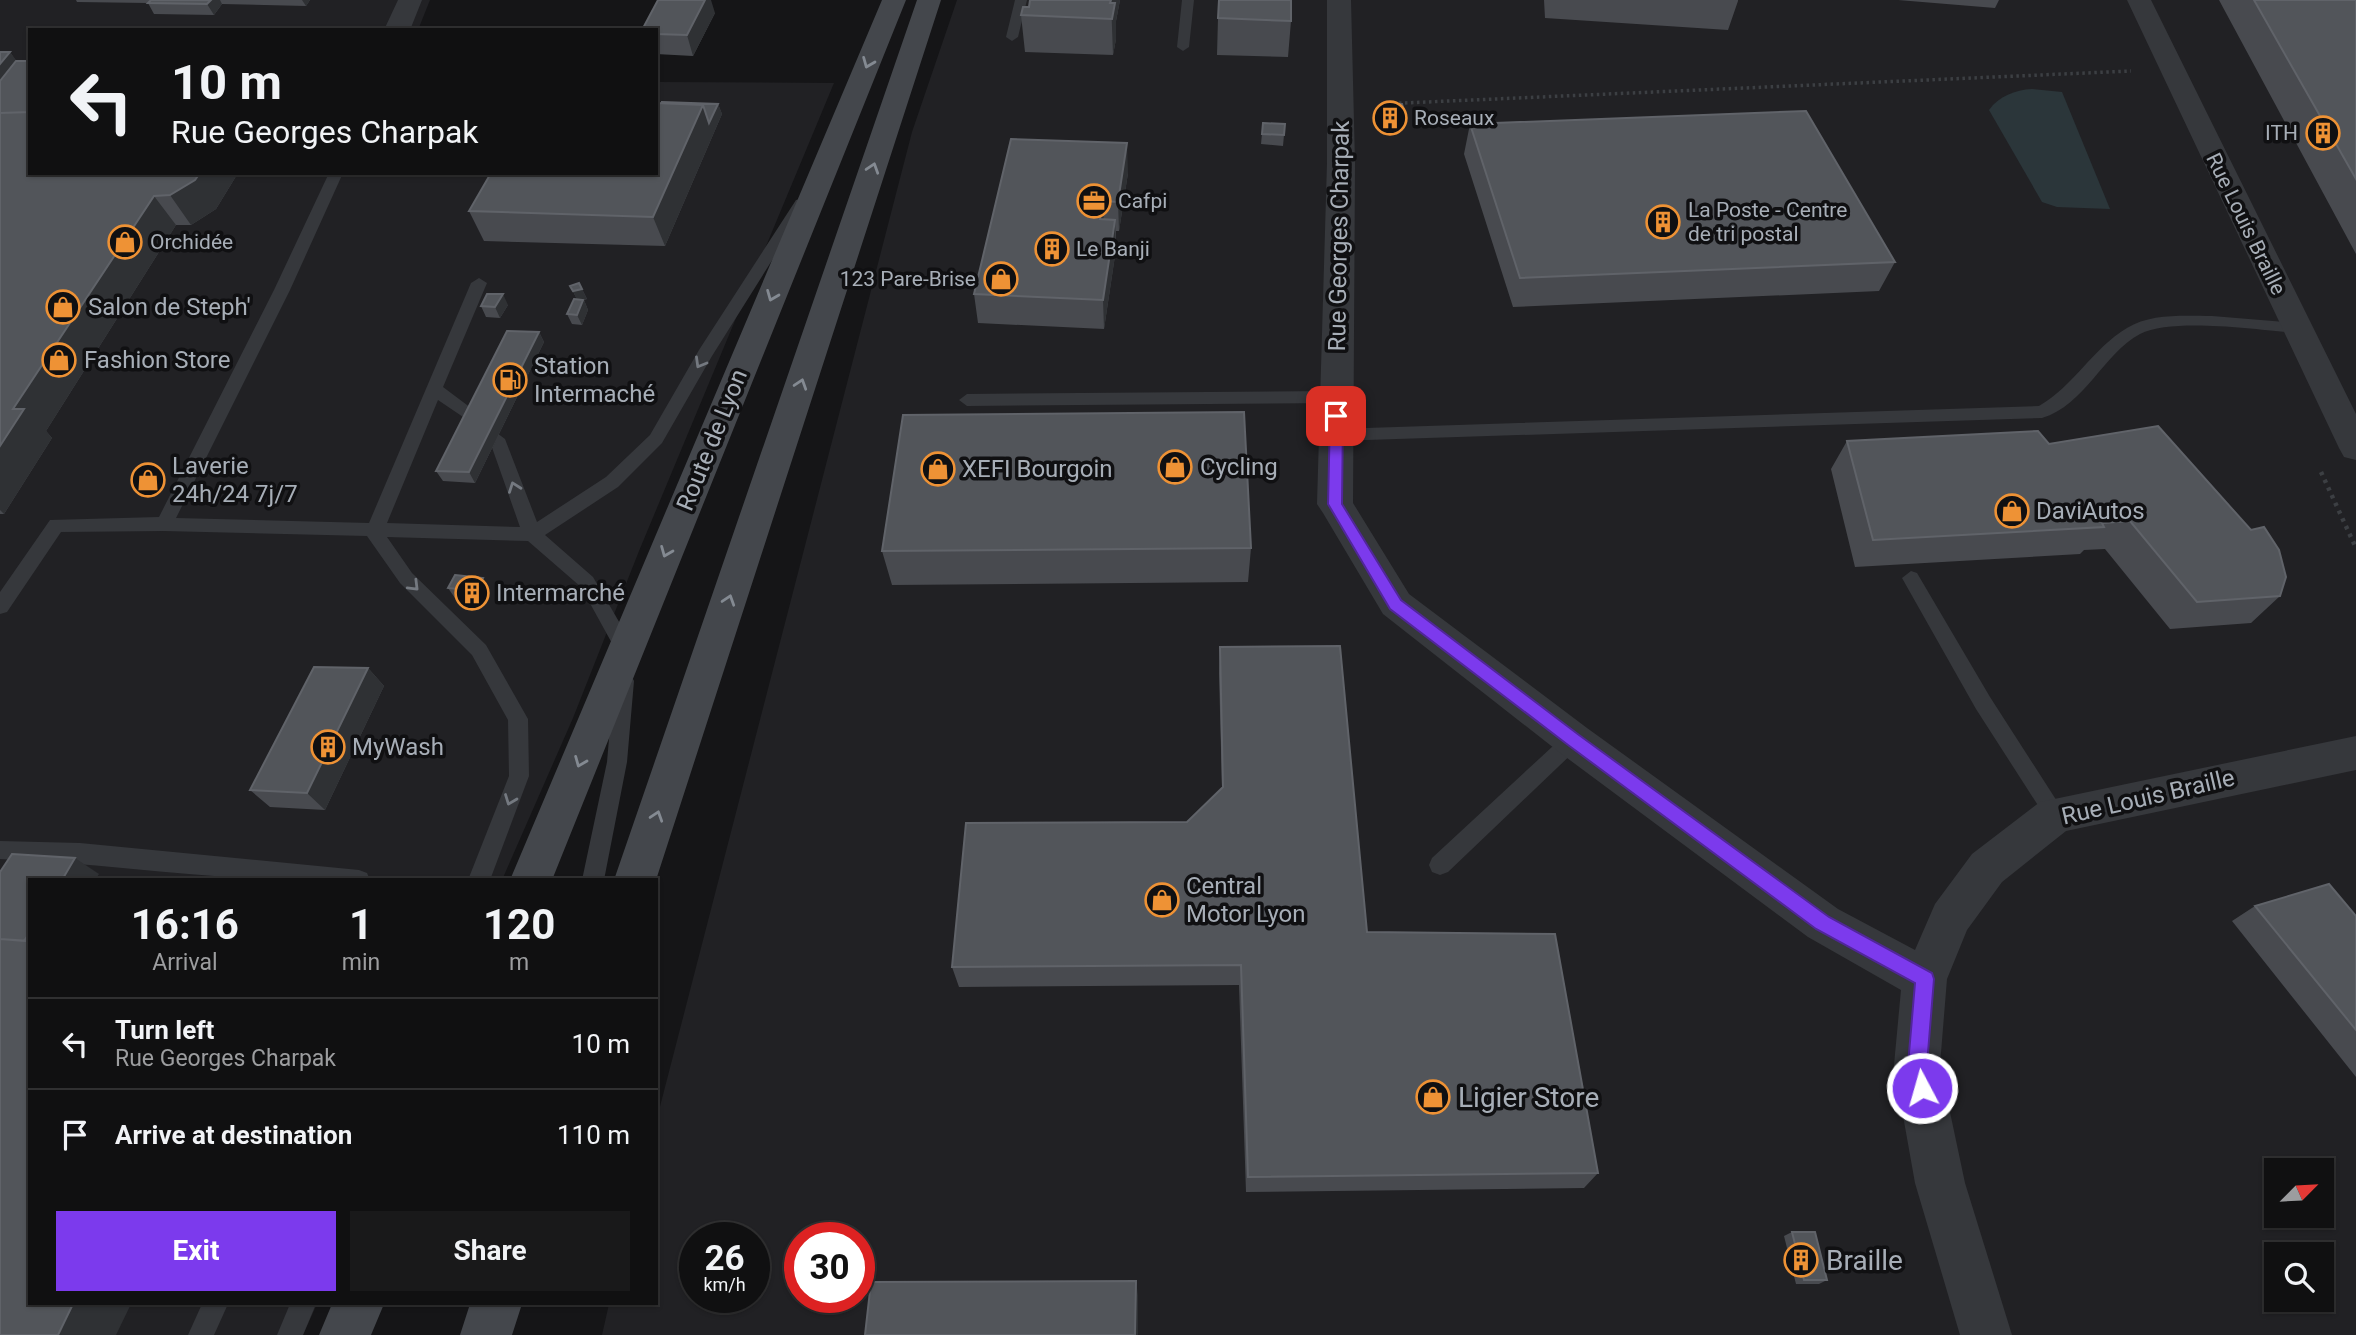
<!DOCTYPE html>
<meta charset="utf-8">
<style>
:root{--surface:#101011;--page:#19191a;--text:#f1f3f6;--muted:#9c9d9f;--line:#303031;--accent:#7c3aed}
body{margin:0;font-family:Roboto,sans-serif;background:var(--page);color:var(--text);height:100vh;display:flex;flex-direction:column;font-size:26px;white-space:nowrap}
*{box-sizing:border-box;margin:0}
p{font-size:23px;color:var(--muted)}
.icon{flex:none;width:38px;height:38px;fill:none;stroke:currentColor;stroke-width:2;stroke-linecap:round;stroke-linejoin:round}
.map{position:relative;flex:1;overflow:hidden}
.panel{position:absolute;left:28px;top:878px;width:630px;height:427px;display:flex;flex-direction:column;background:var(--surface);border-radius:0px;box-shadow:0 2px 5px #0004,0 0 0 2px var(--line)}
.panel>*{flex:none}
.banner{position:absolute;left:28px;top:28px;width:630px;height:147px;border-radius:0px;box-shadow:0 2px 5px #0004,0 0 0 2px var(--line);background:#101011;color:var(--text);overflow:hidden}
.needle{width:46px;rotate:66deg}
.tools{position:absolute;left:2264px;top:1158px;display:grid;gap:14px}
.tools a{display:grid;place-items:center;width:70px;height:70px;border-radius:0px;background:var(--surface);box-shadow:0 2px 5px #0004,0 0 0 2px var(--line);font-size:35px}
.speed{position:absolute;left:679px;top:1222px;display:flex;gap:14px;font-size:35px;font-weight:700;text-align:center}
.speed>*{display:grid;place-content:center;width:91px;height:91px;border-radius:50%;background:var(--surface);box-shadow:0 2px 5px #0004,0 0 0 2px var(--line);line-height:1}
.speed small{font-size:18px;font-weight:400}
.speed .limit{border:10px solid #d22;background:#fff;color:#111}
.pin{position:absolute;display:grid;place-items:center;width:60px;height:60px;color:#fff;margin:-30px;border-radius:14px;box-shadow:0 4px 10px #0006}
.me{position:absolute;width:77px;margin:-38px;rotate:354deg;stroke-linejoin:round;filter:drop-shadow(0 0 5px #0008)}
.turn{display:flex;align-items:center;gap:24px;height:147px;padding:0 28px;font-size:32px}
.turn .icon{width:91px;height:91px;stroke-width:2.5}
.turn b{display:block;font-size:49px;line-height:60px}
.eta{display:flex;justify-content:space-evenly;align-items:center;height:119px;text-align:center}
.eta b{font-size:42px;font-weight:700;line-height:49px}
.action{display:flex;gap:14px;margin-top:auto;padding:14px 28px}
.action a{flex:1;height:80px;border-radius:0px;background:var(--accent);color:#fff;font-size:28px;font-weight:700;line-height:80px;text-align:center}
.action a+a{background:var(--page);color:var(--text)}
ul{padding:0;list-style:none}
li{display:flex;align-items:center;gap:21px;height:91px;padding:0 28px;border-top:2px solid var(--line)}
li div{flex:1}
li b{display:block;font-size:26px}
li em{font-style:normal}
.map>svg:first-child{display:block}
</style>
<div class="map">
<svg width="2356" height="1335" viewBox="0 0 2356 1335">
<rect width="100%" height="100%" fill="#151517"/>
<path fill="#212124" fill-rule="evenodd" d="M0 0H430L418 30H30V173H656V82L834 83 639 551 573 718 502 880H30V1304H317L303 1335H0Z
M957 0H2356V1335H602L609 1304H656V1122L912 132ZM2277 1171H2322V1216H2277ZM695 1237H754V1297H695ZM800 1237H859V1297H800ZM2277 1255H2322V1300H2277Z"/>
<path fill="#2b363a" d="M2032 89 2062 92 2110 209 2057 207 2042 202 1989 110C1999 96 2015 90 2032 89Z"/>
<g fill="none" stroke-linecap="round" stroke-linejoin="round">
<path stroke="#3c3f43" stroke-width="3.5" stroke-dasharray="2.5 3.5" stroke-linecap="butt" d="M1381 104 2131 71"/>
<path stroke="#3c3f43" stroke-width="4.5" stroke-dasharray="3.5 5" stroke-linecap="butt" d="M2321 472 2356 548"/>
<path fill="#36383c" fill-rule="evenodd" d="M1015 0H1027L1018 37 1012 41 1006 37Z
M1182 0H1194L1189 47 1183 51 1177 47Z
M329 173H343L290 290 176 518 369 523 471 283 479 278 487 283 443 387 483 417 475 423 469 421 438 400 387 523 520 527 489 439 497 433 505 439 537 522 606 477 650 435 699 350 796 200 801 199 808 203 712 356 662 443 618 487 545 535 593 577 636 651 633 656H619L581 587 528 541 387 537 412 573 486 645 528 719 529 776 490 880H468L509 776 508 720 472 655 400 583 367 536 164 531 61 532 7 612 0 614V592L50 520 159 517 274 290Z
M2212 316 2297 323 2305 328 2297 333C2259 330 2173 317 2140 334 2103 354 2085 405 2042 418L1336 441 1328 435 1336 429 2039 406C2074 386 2093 348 2127 328 2151 313 2185 316 2212 316Z
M1337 391 1345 397 1337 403 967 406 959 400 967 394Z
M1911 571 1917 573 1990 697 2062 809 2065 815 2062 821 2055 824 2048 821 1976 709 1902 578Z
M624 673 631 675 634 681 627 762 604 880H582L607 762 614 681 617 675Z
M1573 731 1580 734 1583 740 1580 746 1448 872 1440 875 1432 872 1429 865 1432 858 1566 734Z
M0 841 80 843 359 870 367 873 370 880C246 886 123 864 0 859Z
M202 1304H228L214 1335H188Z
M290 1304H316L303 1335H277Z"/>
<path fill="#36383c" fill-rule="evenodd" d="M398 0H422L410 30H384Z
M1327 0H1351L1355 163 1353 503 1409 594 1587 728 1838 909 1915 950 1935 904 1972 854 2040 802 2356 736V770L2066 831 2002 882 1967 930 1947 979 1940 1065 1965 1183 2012 1335H1960L1915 1183 1894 1065 1901 990 1808 937 1559 752 1383 614 1323 513 1317 504 1327 163Z
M2127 0H2151L2356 414V460L2344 457 2339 448Z"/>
<path fill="#44474c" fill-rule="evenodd" d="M882 0H906L552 880H510Z
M917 0H941L656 880H614Z
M332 1304H384L371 1335H319Z
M470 1304H522L512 1335H460Z"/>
</g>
<path fill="#484a4f" d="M76 0H310L306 6 222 4 214 15 154 14 148 3 77 2Z
M1030 0H1120L1116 21V39L1113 55 1025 52 1021 15 1029 7Z
M1544 0H1738V1L1728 30 1545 18Z
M1898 0H1999L1995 8Z
M2219 0H2356V254Z
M715 13 693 56 656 54V30Z
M1218 18 1291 21 1288 57 1217 55Z
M0 52H10L16 61 30 173H238L216 209 191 225H176L46 431 52 438 4 514H0Z
M718 104 722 114 665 246 484 241 469 211Z
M1380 105 1404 110 1402 121 1381 122 1378 115Z
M1263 123 1285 124 1283 146 1261 144Z
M1470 124 1895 262 1879 291 1513 307 1464 154Z
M1128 173 1119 231H1116V249L1104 329 978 323 974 294Z
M579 283 587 299 584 300 588 310 582 325 572 324 567 314 577 299 570 286Z
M508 305 500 318 486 317 481 306Z
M539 332 544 342 475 483 443 481 436 471Z
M1847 441 2049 444 2280 596 2251 623 2170 629 2105 549 2084 550 2080 554 1855 567 1831 469Z
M1251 548 1248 582 892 585 882 551Z
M448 588H489L483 600 455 598Z
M1220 647 1367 932 1598 1173 1584 1188 1246 1192 1239 985 959 987 952 967 1187 822 1222 788 1219 673Z
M368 668 384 686 325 810 270 807 250 790Z
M2255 906 2356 916V1077L2232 921Z
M1792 1232 1827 1280 1819 1284H1796L1784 1236Z"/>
<path fill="#2f3134" d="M211 0H220L222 4 214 15 207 4Z
M302 0H310L306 6Z
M705 0H711L715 13 693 56 687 35Z
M1111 0H1120L1116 21V39L1113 55Z
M10 52 30 79 0 121V64Z
M718 104 722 114 665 246 653 217 703 105Z
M1127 143 1128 173 1119 231 1118 202Z
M200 173H238L216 209 191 225 170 195Z
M154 196 176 225 46 431 52 438 4 514 0 510V446L13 409Z
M1103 201 1104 230 1100 219Z
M1115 220 1116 249 1104 329 1103 300Z
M582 289 587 299 584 300 588 310 582 325 577 315 578 302 573 291Z
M503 294 508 305 500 318 495 307Z
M539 332 544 342 475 483 469 472Z
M483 578 489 588 483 600 476 591Z
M368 668 384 686 325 810 307 793Z
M75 858 99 874 95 880H62Z
M30 932V956L18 950Z
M1136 1281 1138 1295V1335H1135Z
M73 1304H131L116 1335H58Z"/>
<path fill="#52555a" stroke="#606369" stroke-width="2" d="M151 0H211L207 4 148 3Z
M658 0H705L687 35 656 34V30H642Z
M1030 0H1111L1110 3H1115L1112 19 1021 15 1023 7H1029Z
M1219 0H1291V21L1218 18Z
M2254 0H2356V179Z
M0 52H10L0 64Z
M16 61H30V112L0 113V81Z
M662 102 718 104 709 123 703 105 662 103Z
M656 103 703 105 653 217 469 211 491 173H656Z
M1402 104 1404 110 1382 111 1380 105Z
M1806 111 1895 262 1520 278 1470 124Z
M30 112V173H200L195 180 170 195 154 196 13 409H24L0 446V113Z
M1263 123 1285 124 1284 135 1262 134Z
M1011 139 1127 143 1118 202 1103 201 1100 219 1115 220 1103 300 974 294Z
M579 283 582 289 573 291 570 286Z
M487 294H503L495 307 481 306Z
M574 299 583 300 577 315 567 314Z
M507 331 539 332 469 472 436 471Z
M1244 412 1251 548 882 551 903 415Z
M2158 426 2251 530 2264 527 2279 550 2286 577 2280 596 2197 602 2130 521 2102 523 2104 527 1873 540 1847 441 2038 431 2049 444Z
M455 575 483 578 476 591 448 588Z
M1340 646 1367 932 1555 934 1598 1173 1248 1177 1241 965 952 967 966 823 1187 822 1223 787 1220 647Z
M314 667 368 668 307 793 250 790Z
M12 854 75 858 62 880H30V932L24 941 0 939V872Z
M2329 884 2356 916V1030L2255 906Z
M0 939 30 941V1304H73L58 1335H0Z
M1792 1232H1815L1827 1280H1804Z
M1136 1281 1135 1335H865L871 1282Z"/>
<defs><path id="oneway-chevron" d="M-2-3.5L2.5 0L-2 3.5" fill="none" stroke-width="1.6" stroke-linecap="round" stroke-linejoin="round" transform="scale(1.75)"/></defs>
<g stroke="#848a92">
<use href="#oneway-chevron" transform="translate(868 63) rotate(112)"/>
<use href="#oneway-chevron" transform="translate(873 168) rotate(-72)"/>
<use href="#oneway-chevron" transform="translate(772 296) rotate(112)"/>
<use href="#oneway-chevron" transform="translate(801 384) rotate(-72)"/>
<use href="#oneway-chevron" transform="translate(666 552) rotate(112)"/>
<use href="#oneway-chevron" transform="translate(729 600) rotate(-72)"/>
<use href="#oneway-chevron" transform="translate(580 762) rotate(112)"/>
<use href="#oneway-chevron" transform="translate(657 816) rotate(-72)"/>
</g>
<g stroke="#747980">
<use href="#oneway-chevron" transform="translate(700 363) rotate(120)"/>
<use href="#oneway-chevron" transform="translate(514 487) rotate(-110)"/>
<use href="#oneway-chevron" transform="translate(414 586) rotate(45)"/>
<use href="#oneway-chevron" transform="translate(510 800) rotate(111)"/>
</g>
<path fill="#7c3aed" stroke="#51269a" stroke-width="2" d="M1336 411 1343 416 1342 504 1401 600 1579 735 1829 917 1932 973 1934 979 1927 1065 1932 1088 1929 1095 1922 1098 1915 1095 1908 1065 1915 983 1816 929 1568 745 1390 609 1328 504 1330 416Z"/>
<defs>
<symbol id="building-ring" viewBox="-11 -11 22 22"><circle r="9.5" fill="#101012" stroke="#ee9235" stroke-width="1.5"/><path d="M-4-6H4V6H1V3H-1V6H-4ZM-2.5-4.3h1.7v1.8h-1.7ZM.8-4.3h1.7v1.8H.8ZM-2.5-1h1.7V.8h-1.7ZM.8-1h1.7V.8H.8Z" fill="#ee9235"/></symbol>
<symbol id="office-ring" viewBox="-11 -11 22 22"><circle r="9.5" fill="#101012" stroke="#ee9235" stroke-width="1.5"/><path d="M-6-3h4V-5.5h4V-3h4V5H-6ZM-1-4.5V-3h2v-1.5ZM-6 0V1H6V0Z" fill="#ee9235"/></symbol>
<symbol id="shop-ring" viewBox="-11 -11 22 22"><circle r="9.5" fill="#101012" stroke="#ee9235" stroke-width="1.5"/><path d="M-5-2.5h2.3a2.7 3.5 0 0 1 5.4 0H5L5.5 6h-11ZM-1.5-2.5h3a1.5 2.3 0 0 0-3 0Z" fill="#ee9235"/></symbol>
<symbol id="fuel-ring" viewBox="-11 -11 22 22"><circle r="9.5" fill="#101012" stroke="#ee9235" stroke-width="1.5"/><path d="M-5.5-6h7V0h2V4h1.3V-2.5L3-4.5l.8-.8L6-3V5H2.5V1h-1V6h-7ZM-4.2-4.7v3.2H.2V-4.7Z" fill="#ee9235"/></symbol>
</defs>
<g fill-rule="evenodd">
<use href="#building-ring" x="1371" y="99" width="38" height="38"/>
<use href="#building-ring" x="2304" y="114" width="38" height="38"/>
<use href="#office-ring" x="1075" y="182" width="38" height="38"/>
<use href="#building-ring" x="1644" y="203" width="38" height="38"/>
<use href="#shop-ring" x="106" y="223" width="38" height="38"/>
<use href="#building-ring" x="1033" y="230" width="38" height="38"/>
<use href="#shop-ring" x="982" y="260" width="38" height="38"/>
<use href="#shop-ring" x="44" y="288" width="38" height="38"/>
<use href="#shop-ring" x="40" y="341" width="38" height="38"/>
<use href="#fuel-ring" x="491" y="361" width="38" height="38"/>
<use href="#shop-ring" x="1156" y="448" width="38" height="38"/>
<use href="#shop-ring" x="919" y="450" width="38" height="38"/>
<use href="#shop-ring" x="129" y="461" width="38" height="38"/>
<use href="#shop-ring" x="1993" y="492" width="38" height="38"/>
<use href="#building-ring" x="453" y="574" width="38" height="38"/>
<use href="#building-ring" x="309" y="728" width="38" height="38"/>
<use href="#shop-ring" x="1143" y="881" width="38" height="38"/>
<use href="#shop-ring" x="1414" y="1078" width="38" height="38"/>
<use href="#building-ring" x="1782" y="1241" width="38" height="38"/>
</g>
<g text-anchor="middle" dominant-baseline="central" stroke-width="7" stroke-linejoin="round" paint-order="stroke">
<g font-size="21" fill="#a7aeb7" stroke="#101012" text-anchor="start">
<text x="1414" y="118">Roseaux</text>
<text x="2298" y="133" text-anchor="end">ITH</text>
<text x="1118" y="201">Cafpi</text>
<text x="1688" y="210">La Poste - Centre<tspan x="1688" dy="24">de tri postal</tspan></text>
<text x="150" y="242">Orchidée</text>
<text x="1076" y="249">Le Banji</text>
<text x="976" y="279" text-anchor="end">123 Pare-Brise</text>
</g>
<g font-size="21" fill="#a7aeb7" stroke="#101012">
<text transform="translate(2246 224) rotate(64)">Rue Louis Braille</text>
</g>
<g font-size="24" fill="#a7aeb7" stroke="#101012">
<text transform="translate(1339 236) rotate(-89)">Rue Georges Charpak</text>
<text transform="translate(712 440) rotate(-68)">Route de Lyon</text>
<text transform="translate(2148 797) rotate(-13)">Rue Louis Braille</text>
</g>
<g font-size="24" fill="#a7aeb7" stroke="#101012" text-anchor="start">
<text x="88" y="307">Salon de Steph'</text>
<text x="84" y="360">Fashion Store</text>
<text x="534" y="366">Station<tspan x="534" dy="28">Intermaché</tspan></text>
<text x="172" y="466">Laverie<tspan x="172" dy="28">24h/24 7j/7</tspan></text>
<text x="1200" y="467">Cycling</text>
<text x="962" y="469">XEFI Bourgoin</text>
<text x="2036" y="511">DaviAutos</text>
<text x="496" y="593">Intermarché</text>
<text x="352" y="747">MyWash</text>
<text x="1186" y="886">Central<tspan x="1186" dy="28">Motor Lyon</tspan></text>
</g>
<g font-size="28" fill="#a7aeb7" stroke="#101012" text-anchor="start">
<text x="1458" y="1097">Ligier Store</text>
<text x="1826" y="1260">Braille</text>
</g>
</g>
</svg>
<div class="tools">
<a><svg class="needle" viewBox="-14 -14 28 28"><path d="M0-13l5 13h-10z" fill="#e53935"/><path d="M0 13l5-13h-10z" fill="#9c9d9f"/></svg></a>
<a><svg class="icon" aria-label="search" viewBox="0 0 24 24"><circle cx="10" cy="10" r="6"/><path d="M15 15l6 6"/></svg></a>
</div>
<div class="speed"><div>26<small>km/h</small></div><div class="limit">30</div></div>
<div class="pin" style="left:1336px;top:416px;background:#d93025"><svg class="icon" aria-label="arrive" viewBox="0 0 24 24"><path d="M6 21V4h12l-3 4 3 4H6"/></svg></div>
<svg class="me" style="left:1922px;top:1088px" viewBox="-20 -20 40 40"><circle r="17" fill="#7c3aed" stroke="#fff" stroke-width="3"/><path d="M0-11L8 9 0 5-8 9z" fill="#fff"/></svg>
<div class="banner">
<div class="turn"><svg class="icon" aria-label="left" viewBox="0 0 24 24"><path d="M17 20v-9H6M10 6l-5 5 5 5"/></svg><div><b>10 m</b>Rue Georges Charpak</div></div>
</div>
<section class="panel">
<div class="eta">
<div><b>16:16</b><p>Arrival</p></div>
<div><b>1</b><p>min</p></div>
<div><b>120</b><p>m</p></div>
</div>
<ul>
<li><svg class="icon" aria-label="left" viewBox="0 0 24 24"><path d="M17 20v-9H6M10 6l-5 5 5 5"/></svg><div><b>Turn left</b><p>Rue Georges Charpak</p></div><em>10 m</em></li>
<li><svg class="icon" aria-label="arrive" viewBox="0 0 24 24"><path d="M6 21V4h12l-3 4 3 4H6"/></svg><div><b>Arrive at destination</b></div><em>110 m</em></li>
</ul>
<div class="action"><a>Exit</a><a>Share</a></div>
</section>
</div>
